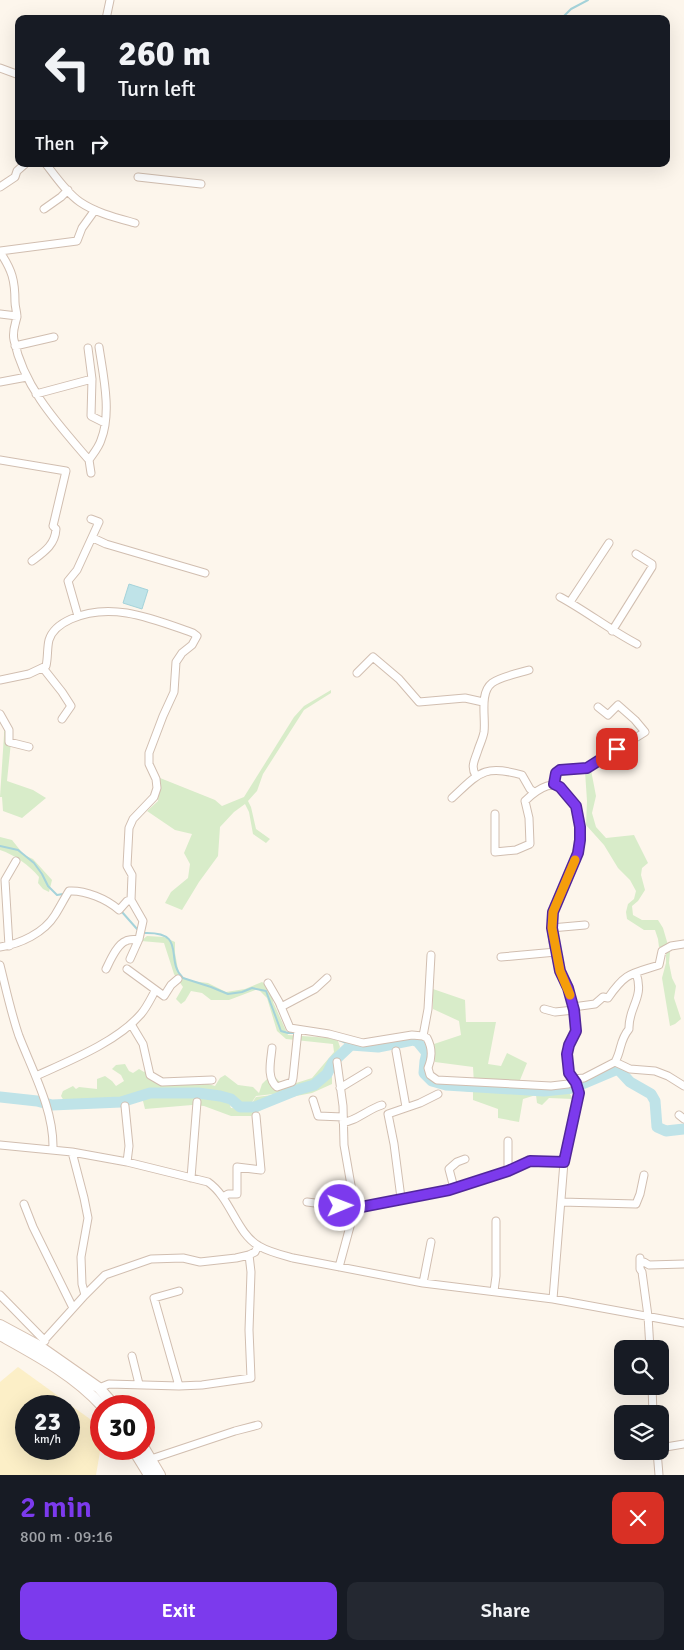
<!DOCTYPE html>
<meta charset="utf-8">
<style>
:root{--surface:#171b24;--page:#242831;--text:#f1f3f6;--muted:#9ea1a6;--accent:#7c3aed}
body{margin:0;font-family:Signika,sans-serif;background:var(--page);color:var(--text);height:100vh;display:flex;flex-direction:column;font-size:19px;white-space:nowrap}
*{box-sizing:border-box;margin:0}
p{font-size:16px;color:var(--muted)}
.icon{flex:none;width:28px;height:28px;fill:none;stroke:currentColor;stroke-width:2;stroke-linecap:round;stroke-linejoin:round}
.map{position:relative;height:1475px;overflow:hidden}
.sheet{display:flex;flex-direction:column;background:var(--surface);flex:1}
.sheet>*{flex:none}
.top-card{position:absolute;left:15px;top:15px;width:655px;height:152px;border-radius:10px;box-shadow:0 5px 20px #0002;background:#171b24;color:var(--text);overflow:hidden}
.fabs{position:absolute;left:614px;top:1340px;display:grid;gap:10px}
.fabs a{display:grid;place-items:center;width:55px;height:55px;border-radius:10px;background:var(--surface);box-shadow:0 5px 20px #0002;font-size:25px}
.speed{position:absolute;left:15px;top:1395px;display:flex;gap:10px;font-size:25px;font-weight:700;text-align:center}
.speed>*{display:grid;place-content:center;width:65px;height:65px;border-radius:50%;background:var(--surface);box-shadow:0 5px 20px #0002;line-height:1}
.speed small{font-size:12px;font-weight:400}
.speed .limit{border:8px solid #d22;background:#fff;color:#111}
.pin{position:absolute;display:grid;place-items:center;width:42px;height:42px;color:#fff;margin:-21px;border-radius:10px;box-shadow:0 2px 8px #0006}
.me{position:absolute;width:55px;margin:-28px;rotate:89deg;stroke-linejoin:round;filter:drop-shadow(0 0 4px #0008)}
.turn{display:flex;align-items:center;gap:18px;height:105px;padding:0 20px;font-size:22px}
.turn .icon{width:65px;height:65px;stroke-width:2.5}
.turn b{display:block;font-size:35px;line-height:42px}
.then{display:flex;align-items:center;height:48px;padding:0 20px;background:#0003;gap:10px;font-size:19px}
.round{display:grid;place-items:center;flex:none;width:52px;height:52px;border-radius:10px;background:var(--page)}
.overview{display:flex;align-items:center;justify-content:space-between;height:85px;padding:0 20px}
h1{font-size:30px;font-weight:600;line-height:38px;color:var(--accent)}
.primary-button{display:flex;gap:10px;margin-top:auto;padding:10px 20px}
.primary-button a{flex:1;height:58px;border-radius:10px;background:var(--accent);color:#fff;font-size:20px;font-weight:600;line-height:58px;text-align:center}
.primary-button a+a{background:var(--page);color:var(--text)}
.map>svg:first-child{display:block}
</style>
<div class="map">
<svg width="684" height="1475" viewBox="0 0 684 1475">
<rect width="100%" height="100%" fill="#fdf6ec"/>
<path fill="#d8ecc9" d="M331 690V693L304 710 263 774 257 791 248 801 251 807 256 829 270 839 266 843 253 834 249 812 245 804 234 812 220 827 218 856 199 882 182 910 165 903 171 892 188 878 190 864 184 853 192 834 175 830 147 811 158 801 160 778 215 800 222 806 244 797 294 717 304 706Z
M0 711 12 732 7 781 33 790 46 798 22 818 3 811 2 797H0L4 735V728L0 722Z
M591 770 596 796 592 813 596 827 606 838 634 835 648 863 642 868 641 875 645 890 638 901 632 906 633 915 642 920H658L663 928 670 952 669 963 672 978 676 986 674 998 681 1019 675 1024 670 1026 662 978 666 963V948L659 947 658 939 655 930H644L627 919 626 912 628 904 634 899 636 891 630 880 618 868 604 845 586 825 587 801 585 771Z
M0 837 12 840 24 855 33 859 52 880 49 892 43 889 38 883 39 877C29 865 15 855 0 850Z
M147 936 164 937 175 942V953L179 975 192 981 208 983 226 992 245 989 262 982 272 989 273 1002 288 1035 330 1038 338 1041 340 1047 332 1063V1084L312 1093 291 1097 271 1104 251 1116H231L204 1106 192 1105 145 1109 142 1097 161 1093 177 1098 194 1094 200 1098 226 1095 231 1108 248 1109 256 1097 281 1094 282 1093 256 1096 248 1108 232 1107 227 1094 208 1095 206 1090 200 1092 148 1093 106 1102 86 1101 78 1104H66L61 1096 63 1091 73 1086 76 1089 79 1087 97 1089V1079L105 1076 112 1081 116 1086 124 1081 121 1075 112 1069 116 1065 125 1064 129 1071 133 1073 139 1069 144 1072 147 1069 160 1082H201L215 1086 220 1078 225 1075 238 1085 253 1087 259 1093 262 1084 272 1074 280 1082H286L288 1080 295 1081 287 1089 293 1084 312 1078 334 1052 333 1044 286 1039 277 1031 267 998 258 989 229 1000H211L202 993 191 991 185 1001 181 1004 176 999 183 987 174 974 164 943 141 941Z
M433 989 465 1000 466 1022H496L488 1064 501 1066 507 1053 527 1063 520 1080 565 1086 573 1099 549 1098 542 1105 537 1103 536 1095 523 1099 519 1122 498 1118V1109L473 1100V1092L453 1090 458 1083 474 1084 473 1067 435 1062 434 1044 461 1035 459 1021 433 1009Z"/>
<path fill="#fcefc7" fill-rule="evenodd" d="M18 1367 101 1427V1446L96 1475H0V1382ZM26 1406H69V1449H26Z"/>
<path fill="#bfe3e8" stroke="#a5d3da" d="M129 584 148 590 142 609 123 603Z"/>
<g fill="none" stroke-linecap="round" stroke-linejoin="round">
<path stroke="#a5d3da" stroke-width="2" d="M561 19 571 9 588 0
M0 846 18 850 34 863 42 874 48 886 57 895 63 894
M122 912 137 929
M145 933C188 932 164 960 183 978L211 987 228 994 242 992 252 988 266 991 281 1031 288 1033H295
M339 1040 351 1045"/>
<path stroke="#bfe3e8" stroke-width="11" d="M0 1097 37 1101 52 1105 121 1102 150 1093H198L220 1096 231 1099 240 1107H255L297 1090 314 1085 327 1074 333 1062 351 1045 378 1047 413 1040 418 1042 427 1053 425 1061 424 1073 432 1081 446 1085 544 1091 573 1088 618 1069 630 1082 651 1094 655 1101 657 1127 666 1131 684 1129"/>
<defs>
<path id="minor" d="M106 19 110 0
M0 68 19 75
M46 164C56 177 67 193 80 202 96 213 117 218 135 223
M138 177 201 184
M0 187 15 177 17 171 25 164
M44 209 61 197 68 190
M0 251 77 241 82 228 95 210
M0 252C12 270 15 280 15 302 15 307 17 312 17 317 15 325 12 332 14 340 24 388 58 424 89 460
M0 314 17 316
M15 346 54 337
M88 348 92 379 91 416 105 423
M0 382 27 377
M36 394 92 379
M0 460 66 471 53 526 56 529C55 545 44 552 32 561
M91 473 89 460C93 454 99 447 101 440 112 413 103 374 99 347
M93 538 106 544 205 573
M560 597C586 611 610 630 637 644
M570 602 609 543
M78 616 68 581 77 570 99 522 91 519
M612 631 652 567V564L636 554
M43 668 62 692 71 706 62 719
M357 673 373 657 399 679 419 702 465 698 483 702
M0 680 29 674 46 666C48 658 47 648 49 640 52 630 62 623 71 619 112 601 153 619 193 633L197 636 192 645 182 653 176 662 174 692 163 716 149 753V764L156 779 157 788 154 797 133 819 129 828 127 866 132 875 131 900 143 921 139 939 130 959
M0 714 9 730V742L29 747
M476 776C470 766 475 760 478 750 480 744 483 738 484 732 486 718 479 693 492 683 500 677 519 673 529 670
M554 785 556 773 560 770 587 768 645 732 635 720 618 705 608 715 598 707
M452 798C479 773 484 764 522 775L530 789 534 792
M495 814V852L516 850 530 844 529 818 525 801C531 795 538 789 547 786 557 783 562 788 569 796 576 805 577 809 578 820 586 864 553 887 552 926 551 938 556 959 560 971 564 984 572 996 574 1010 575 1017 577 1027 575 1033 573 1040 567 1046 567 1054 565 1070 575 1079 579 1093L564 1162
M551 928 585 925
M9 946 5 880 16 861
M0 947C20 944 44 933 55 915 60 907 64 899 69 891 85 890 107 899 119 910L127 901 131 900
M501 957 556 952
M0 965C6 989 11 1013 19 1036 33 1072 54 1110 53 1149
M106 969C110 961 117 944 126 941 129 939 135 940 139 939
M127 969 164 996 171 985 178 979
M268 983 279 1002 290 1028 329 1034 363 1043 412 1035 423 1036 427 1038C433 1049 432 1058 428 1068L430 1075 437 1080 551 1086 568 1084 573 1079 584 1078 615 1062C622 1050 619 1041 629 1029 628 1007 645 998 636 973
M281 1007 315 989 327 978
M573 1007 595 1004 603 997 608 998C626 972 631 974 659 965L662 951 671 946 684 944
M544 1009 555 1012 574 1010
M131 1024 143 1044 150 1075 162 1082 212 1080
M423 1036 428 1009 431 955
M272 1048C271 1060 266 1078 277 1087L292 1082 293 1078 298 1030
M396 1051 406 1107
M337 1062 343 1106 344 1145 355 1208 339 1267
M615 1062 630 1069 655 1071 668 1076 684 1086
M36 1076C69 1061 117 1042 141 1014 147 1007 151 998 155 991
M340 1088 368 1071
M313 1100 318 1116 343 1117
M125 1106 129 1146 127 1162
M679 1115 684 1119
M343 1122C353 1123 370 1108 382 1105
M508 1141V1171
M0 1145 72 1152 127 1162 208 1182C231 1198 236 1233 259 1246 269 1252 282 1255 293 1258L423 1283 553 1299 684 1323
M72 1152 84 1198 88 1218 81 1257 82 1284 85 1295
M191 1178 197 1102
M454 1188 449 1169 457 1162 465 1159
M223 1197 228 1194H237V1167L261 1170 256 1116
M401 1198 394 1144 388 1114 420 1103 438 1094
M307 1202 355 1208 449 1190 508 1171 530 1161 564 1162 553 1299
M561 1202 636 1204 640 1194 644 1175
M24 1204 33 1227 73 1308
M640 1258V1269L642 1272 648 1316 650 1349
M640 1262H644L649 1265 684 1264
M423 1283 431 1242
M179 1291 154 1298 179 1386
M494 1291 496 1276V1221
M0 1295 45 1341
M39 1346 85 1295 105 1275 151 1259 183 1258 200 1262 236 1258 249 1255 255 1252 258 1246
M132 1356 139 1384
M652 1386 653 1414
M99 1388 109 1384 179 1386 202 1385 251 1378 249 1330 251 1272 249 1255
M660 1448 684 1444
M657 1451 659 1475
M151 1459 235 1431 258 1425"/>
<path id="secondary" d="M0 1325 39 1346 99 1388 115 1406
M0 1335C36 1355 74 1375 102 1406
M144 1448 160 1475
M133 1449 149 1475"/>
</defs>
<use href="#minor" stroke="#d1beb0" stroke-width="9"/>
<use href="#secondary" stroke="#d6c0b0" stroke-width="12"/>
<use href="#minor" stroke="#fff" stroke-width="7"/>
<use href="#secondary" stroke="#fff" stroke-width="10"/>
</g>
<g fill="none" stroke-linecap="round" stroke-linejoin="round">
<defs>
<path id="route" d="M340 1206 356 1208 449 1190 508 1171 530 1161 564 1162 579 1093 576 1083 569 1073 567 1054 569 1045 576 1031 574 1010 568 988 560 971 552 928 553 912 578 853 580 840V827L576 806 560 787 554 784 556 773 560 770 587 768 617 749"/>
</defs>
<use href="#route" stroke="#51269a" stroke-width="12"/>
<use href="#route" stroke="#7c3aed" stroke-width="9"/>
<path stroke="#f59e0b" stroke-width="9" d="M570 995 560 971 552 928 553 912 575 860"/>
</g>
</svg>
<div class="fabs">
<a><svg class="icon" aria-label="search" viewBox="0 0 24 24"><circle cx="10" cy="10" r="6"/><path d="M15 15l6 6"/></svg></a>
<a><svg class="icon" aria-label="layers" viewBox="0 0 24 24"><path d="M12 4l9 5-9 5-9-5zM3 14l9 5 9-5"/></svg></a>
</div>
<div class="speed"><div>23<small>km/h</small></div><div class="limit">30</div></div>
<div class="pin" style="left:617px;top:749px;background:#d93025"><svg class="icon" aria-label="arrive" viewBox="0 0 24 24"><path d="M6 21V4h12l-3 4 3 4H6"/></svg></div>
<svg class="me" style="left:340px;top:1206px" viewBox="-20 -20 40 40"><circle r="17" fill="#7c3aed" stroke="#fff" stroke-width="3"/><path d="M0-11L8 9 0 5-8 9z" fill="#fff"/></svg>
<div class="top-card">
<div class="turn"><svg class="icon" aria-label="left" viewBox="0 0 24 24"><path d="M17 20v-9H6M10 6l-5 5 5 5"/></svg><div><b>260 m</b>Turn left</div></div>
<div class="then">Then<svg class="icon" aria-label="right" viewBox="0 0 24 24"><path d="M7 20v-9h11M14 6l5 5-5 5"/></svg></div>
</div>
</div>
<section class="sheet">
<div class="overview"><div><h1>2 min</h1><p>800 m · 09:16</p></div><a class="round" style="background:#d93025;color:#fff"><svg class="icon" aria-label="close" viewBox="0 0 24 24"><path d="M6 6l12 12M18 6L6 18"/></svg></a></div>
<div class="primary-button"><a>Exit</a><a>Share</a></div>
</section>
